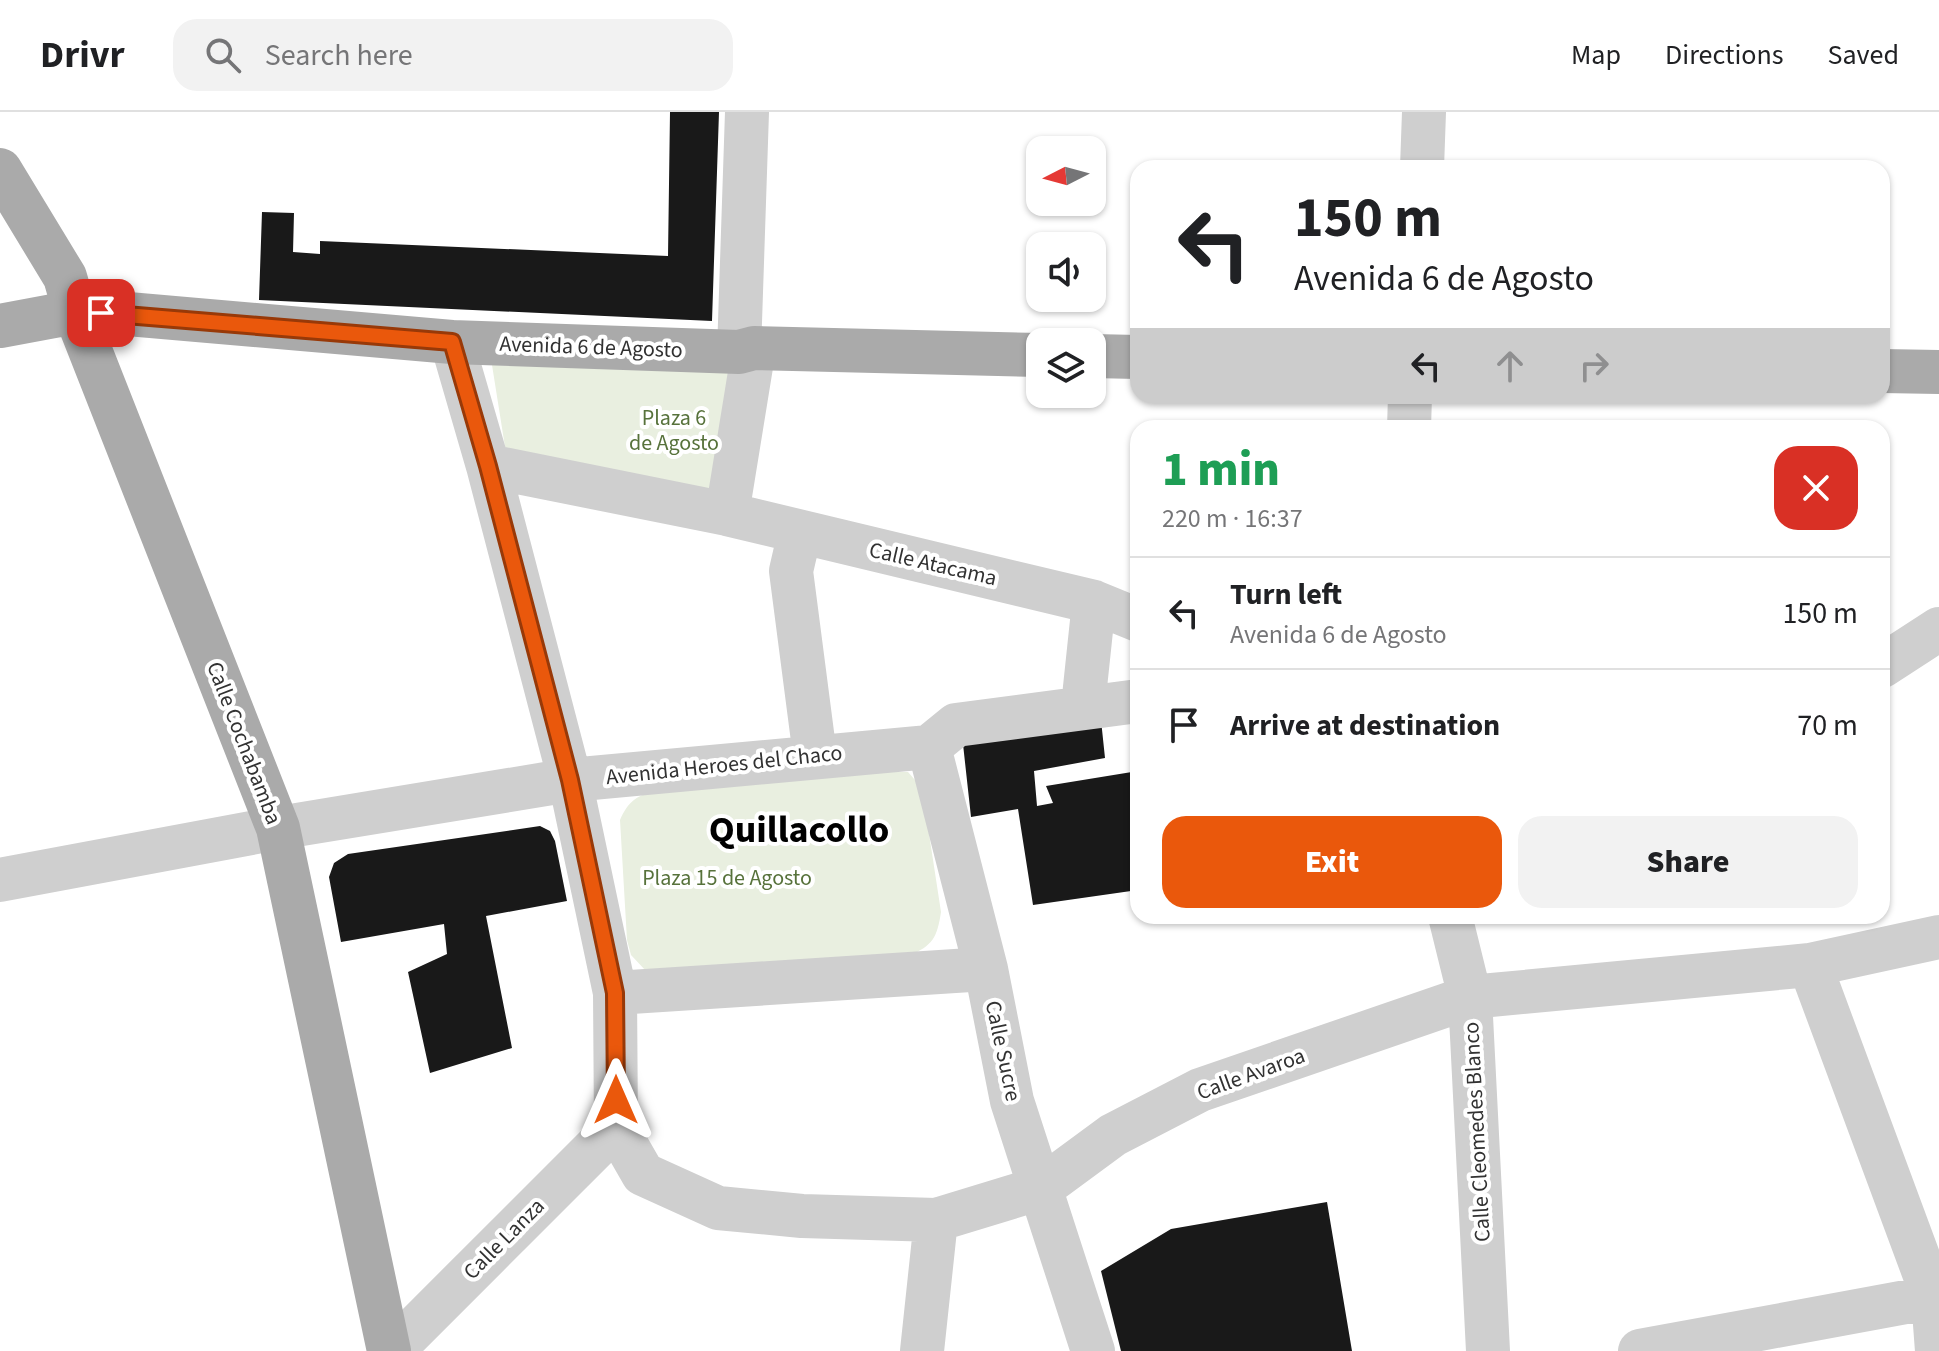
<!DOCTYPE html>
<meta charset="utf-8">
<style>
:root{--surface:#fff;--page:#f2f2f2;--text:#202124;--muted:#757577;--line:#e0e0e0;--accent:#ea580c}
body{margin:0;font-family:"Source Sans 3",sans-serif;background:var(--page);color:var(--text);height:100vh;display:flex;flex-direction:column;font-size:30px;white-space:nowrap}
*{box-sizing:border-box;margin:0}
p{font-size:26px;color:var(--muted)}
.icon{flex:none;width:44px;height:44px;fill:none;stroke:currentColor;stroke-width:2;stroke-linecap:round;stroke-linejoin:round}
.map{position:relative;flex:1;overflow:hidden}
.side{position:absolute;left:1130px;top:308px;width:760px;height:504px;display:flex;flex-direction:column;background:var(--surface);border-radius:24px;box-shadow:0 2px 6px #0004}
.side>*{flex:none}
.banner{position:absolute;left:1130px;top:48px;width:760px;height:244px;border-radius:24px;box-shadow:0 2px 6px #0004;background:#fff;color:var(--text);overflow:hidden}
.needle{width:52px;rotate:264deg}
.tools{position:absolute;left:1026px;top:24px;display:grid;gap:16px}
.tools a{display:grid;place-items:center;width:80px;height:80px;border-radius:16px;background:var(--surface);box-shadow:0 2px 6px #0004;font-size:40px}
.pin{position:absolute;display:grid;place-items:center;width:68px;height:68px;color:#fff;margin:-34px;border-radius:16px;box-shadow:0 4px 12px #0006}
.me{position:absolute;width:88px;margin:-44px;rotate:0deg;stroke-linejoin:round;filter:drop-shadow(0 0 6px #0008)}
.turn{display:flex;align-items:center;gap:28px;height:168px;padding:0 32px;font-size:36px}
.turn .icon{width:104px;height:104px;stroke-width:2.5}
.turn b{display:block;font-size:56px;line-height:68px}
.lanes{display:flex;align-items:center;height:76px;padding:0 32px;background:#0003;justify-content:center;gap:40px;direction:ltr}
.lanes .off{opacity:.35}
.round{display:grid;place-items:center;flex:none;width:84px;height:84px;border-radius:24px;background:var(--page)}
.overview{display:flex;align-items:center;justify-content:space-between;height:136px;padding:0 32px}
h1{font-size:48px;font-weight:800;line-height:60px;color:#1e9e55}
.action{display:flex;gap:16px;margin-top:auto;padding:16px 32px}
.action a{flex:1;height:92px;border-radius:24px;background:var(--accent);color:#fff;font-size:32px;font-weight:800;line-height:92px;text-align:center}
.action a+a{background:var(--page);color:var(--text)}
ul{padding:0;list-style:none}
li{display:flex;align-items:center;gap:24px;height:112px;padding:0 32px;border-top:2px solid var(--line)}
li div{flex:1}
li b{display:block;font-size:30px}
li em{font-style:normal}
header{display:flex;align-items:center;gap:48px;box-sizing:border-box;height:112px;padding:0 40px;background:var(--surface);border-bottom:2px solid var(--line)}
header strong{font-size:38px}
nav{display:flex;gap:44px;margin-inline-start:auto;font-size:28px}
.search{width:560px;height:72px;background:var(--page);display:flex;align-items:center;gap:20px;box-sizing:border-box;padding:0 28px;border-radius:24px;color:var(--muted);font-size:30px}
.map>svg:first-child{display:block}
</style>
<header>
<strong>Drivr</strong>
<div class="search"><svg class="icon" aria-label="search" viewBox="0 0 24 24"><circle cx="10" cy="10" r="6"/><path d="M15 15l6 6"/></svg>Search here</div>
<nav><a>Map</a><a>Directions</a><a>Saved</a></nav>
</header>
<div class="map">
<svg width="1939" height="1239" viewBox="0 0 1939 1239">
<rect width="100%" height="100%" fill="#fff"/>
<path fill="#e9efe0" d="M492 253 744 260 723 390 506 341Z
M880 660H908L922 676 941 800C937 826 933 833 909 844L646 859 631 843 627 828 620 708C628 690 635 685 653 679Z"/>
<path fill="#191919" d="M670 0H719L712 209 259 188 262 100 294 101 293 140 320 142V129L668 144Z
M1101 608 1105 646 1034 659 1037 694 1053 691 1046 674 1138 659V778L1033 793 1018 697 971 705 963 632Z
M540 714 550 719 555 729 567 789 486 804 512 936 430 961 408 860 447 842 444 812 341 830 329 765 334 751 348 742Z
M1327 1090 1352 1239H1121L1101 1159 1171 1117Z"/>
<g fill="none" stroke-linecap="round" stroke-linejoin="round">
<path stroke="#cfcfcf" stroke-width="44" d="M1422 56 1424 0
M452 230 488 354 570 668 615 881 616 1015 643 1062 718 1096 802 1104 936 1108 1041 1076 1113 1023 1200 978 1470 885 1810 853 1939 825
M739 240 747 0
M1409 316 1410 284
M488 354 727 402 1094 490 1138 508
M727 402 754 236
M800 420 791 459 815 644
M1882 554 1939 517
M1083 594 1094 490
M929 635 986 857 1012 989 1093 1239
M929 635 956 613 1138 589
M0 768 278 716 570 668 929 635
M1450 804 1470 885 1488 1239
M1810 853 1933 1185 1937 1239
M615 881 986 857
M392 1239 616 1015
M922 1239 936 1108
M1640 1239 1939 1184"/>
<path stroke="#aaa" stroke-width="44" d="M0 58 65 165 75 200 278 716 389 1239
M0 214 75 200 128 202 452 230 739 240 754 236 1040 243
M1092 244 1138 245
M1882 259 1939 260"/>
</g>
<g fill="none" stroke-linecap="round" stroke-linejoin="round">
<defs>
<path id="route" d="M101 201 452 230 488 354 570 668 615 881 616 988"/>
</defs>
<use href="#route" stroke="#983908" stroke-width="20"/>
<use href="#route" stroke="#ea580c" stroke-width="14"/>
</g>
<g text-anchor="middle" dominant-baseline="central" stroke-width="8" stroke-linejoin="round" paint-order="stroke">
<g font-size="22" fill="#323232" stroke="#fff">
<text transform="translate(591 235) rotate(2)">Avenida 6 de Agosto</text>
<text transform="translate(933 452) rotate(13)">Calle Atacama</text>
<text transform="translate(244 631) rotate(69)">Calle Cochabamba</text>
<text transform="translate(724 653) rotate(-6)">Avenida Heroes del Chaco</text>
<text transform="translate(1003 939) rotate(78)">Calle Sucre</text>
<text transform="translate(1251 962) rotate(-20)">Calle Avaroa</text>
<text transform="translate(1477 1020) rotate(-93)">Calle Cleomedes Blanco</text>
<text transform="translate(504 1127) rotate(-45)">Calle Lanza</text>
</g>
<g font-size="22" fill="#57723b" stroke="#fff">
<text x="674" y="306">Plaza 6<tspan x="674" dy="25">de Agosto</tspan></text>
<text x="727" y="766">Plaza 15 de Agosto</text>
</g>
<g font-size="38" font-weight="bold" fill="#000" stroke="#fff">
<text x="799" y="718">Quillacollo</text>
</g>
</g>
</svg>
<div class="tools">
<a><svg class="needle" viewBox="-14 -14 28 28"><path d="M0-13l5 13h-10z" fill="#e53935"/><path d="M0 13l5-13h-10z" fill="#757577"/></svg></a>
<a><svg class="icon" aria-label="sound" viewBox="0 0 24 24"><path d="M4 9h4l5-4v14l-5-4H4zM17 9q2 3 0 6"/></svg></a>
<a><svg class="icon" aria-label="layers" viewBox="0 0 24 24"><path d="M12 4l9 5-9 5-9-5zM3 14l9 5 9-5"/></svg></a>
</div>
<div class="pin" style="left:101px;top:201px;background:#d93025"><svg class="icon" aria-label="arrive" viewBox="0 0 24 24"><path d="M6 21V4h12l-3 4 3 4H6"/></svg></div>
<svg class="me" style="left:616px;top:988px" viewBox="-20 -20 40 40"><path d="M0-17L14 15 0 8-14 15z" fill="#ea580c" stroke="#fff" stroke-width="4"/></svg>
<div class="banner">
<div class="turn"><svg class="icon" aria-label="left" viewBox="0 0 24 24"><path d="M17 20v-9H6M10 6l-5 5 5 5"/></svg><div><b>150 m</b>Avenida 6 de Agosto</div></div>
<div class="lanes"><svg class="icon" aria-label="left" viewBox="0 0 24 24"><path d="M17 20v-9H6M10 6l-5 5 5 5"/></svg><svg class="icon off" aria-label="ahead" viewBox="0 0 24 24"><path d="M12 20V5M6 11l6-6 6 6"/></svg><svg class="icon off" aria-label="right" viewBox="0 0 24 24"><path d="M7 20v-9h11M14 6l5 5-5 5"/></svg></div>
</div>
<section class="side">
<div class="overview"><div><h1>1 min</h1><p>220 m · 16:37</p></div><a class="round" style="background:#d93025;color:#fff"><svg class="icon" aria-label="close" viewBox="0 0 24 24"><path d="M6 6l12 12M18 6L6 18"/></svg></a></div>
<ul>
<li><svg class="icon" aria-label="left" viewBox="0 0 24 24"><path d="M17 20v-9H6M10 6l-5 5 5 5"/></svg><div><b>Turn left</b><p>Avenida 6 de Agosto</p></div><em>150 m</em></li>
<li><svg class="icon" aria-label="arrive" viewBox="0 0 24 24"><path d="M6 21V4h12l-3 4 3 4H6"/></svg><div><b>Arrive at destination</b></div><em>70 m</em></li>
</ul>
<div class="action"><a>Exit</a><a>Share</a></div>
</section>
</div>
